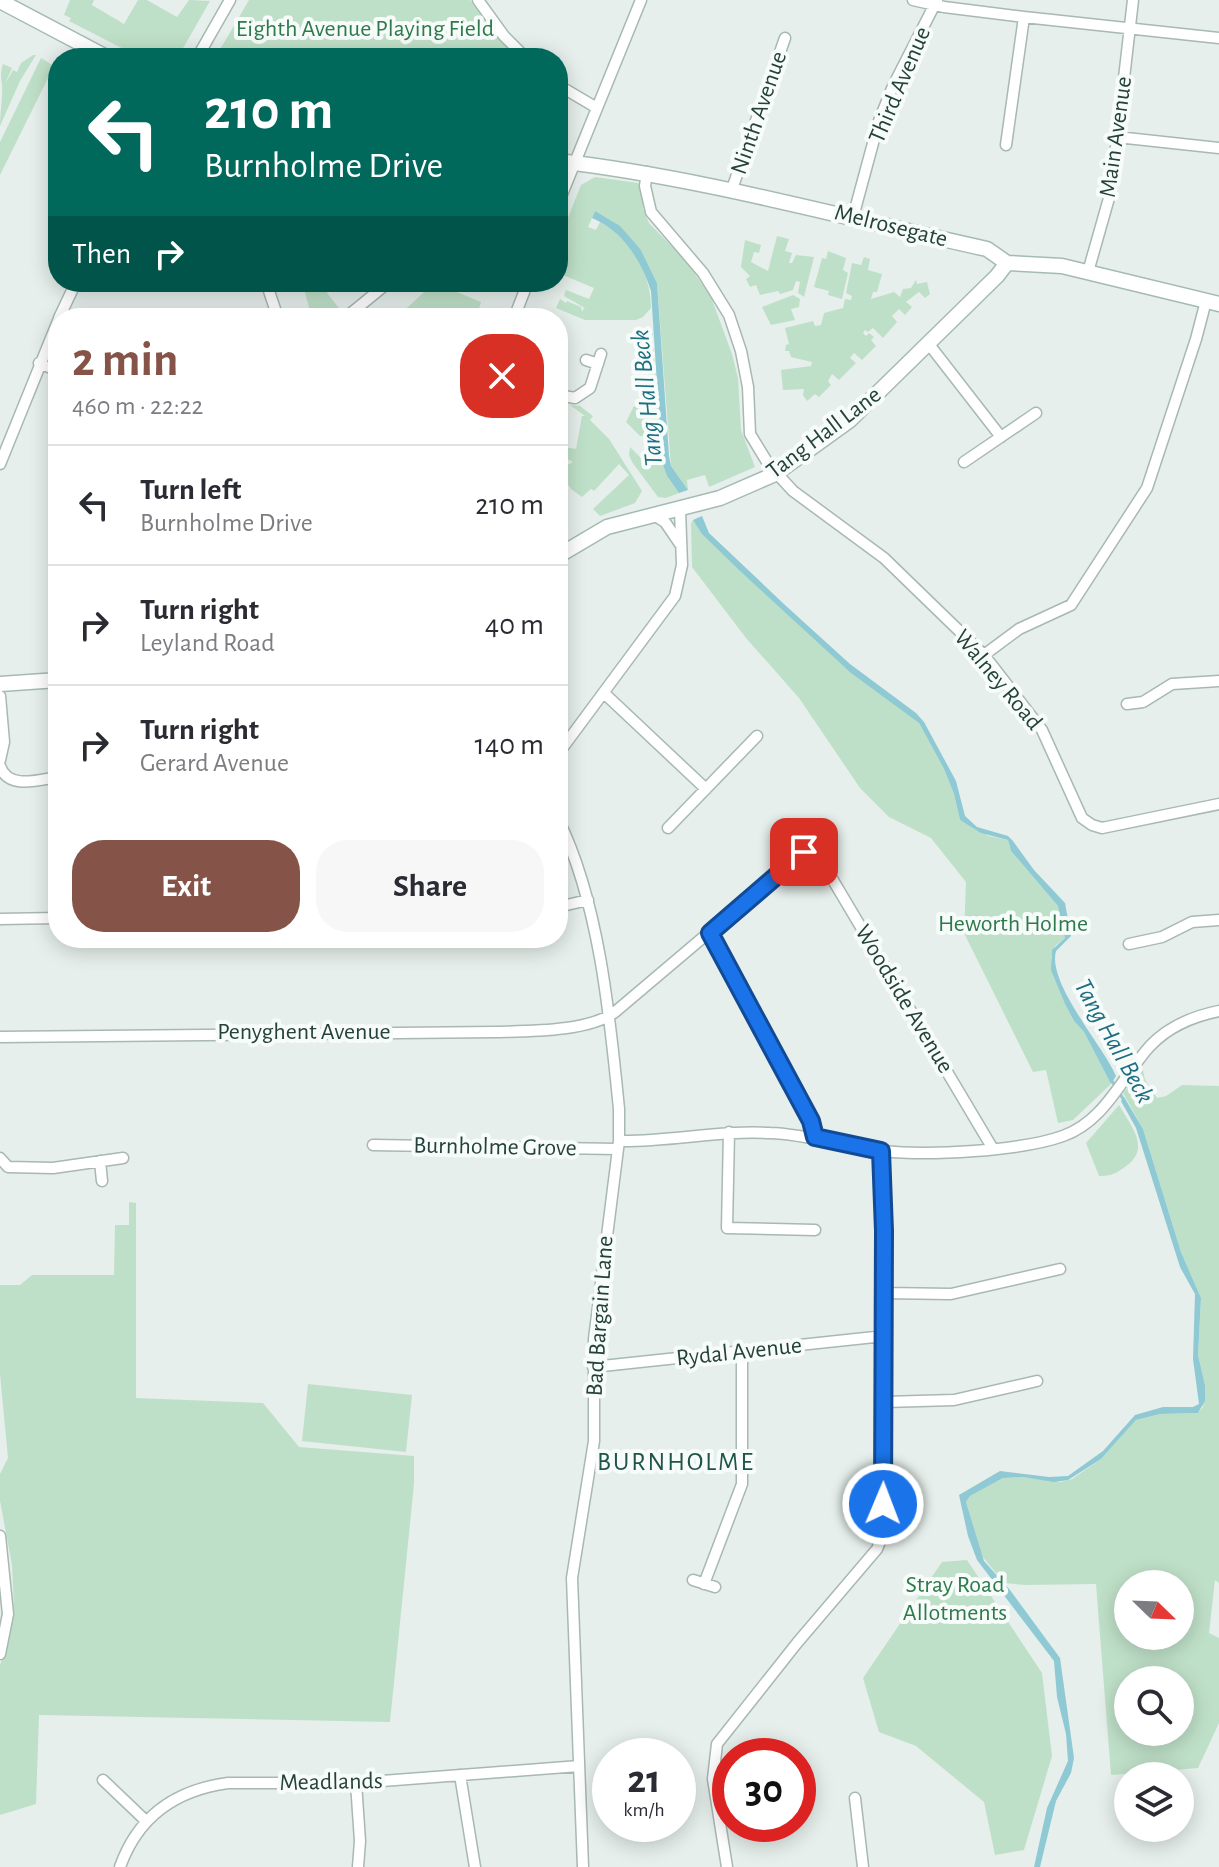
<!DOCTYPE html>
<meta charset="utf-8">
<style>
:root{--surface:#fff;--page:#f7f7f7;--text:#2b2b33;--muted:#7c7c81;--line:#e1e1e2;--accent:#855347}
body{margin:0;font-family:"Alegreya Sans",sans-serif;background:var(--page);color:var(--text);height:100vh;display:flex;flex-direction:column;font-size:30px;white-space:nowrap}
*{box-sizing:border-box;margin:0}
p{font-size:26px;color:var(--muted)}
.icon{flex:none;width:44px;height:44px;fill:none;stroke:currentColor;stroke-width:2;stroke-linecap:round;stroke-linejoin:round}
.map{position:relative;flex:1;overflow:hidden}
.panel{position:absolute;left:48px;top:308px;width:520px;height:640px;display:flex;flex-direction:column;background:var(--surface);border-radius:32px;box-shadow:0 4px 20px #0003}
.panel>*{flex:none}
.banner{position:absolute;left:48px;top:48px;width:520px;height:244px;border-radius:32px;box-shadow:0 4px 20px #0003;background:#00695c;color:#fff;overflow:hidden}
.needle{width:52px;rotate:113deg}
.buttons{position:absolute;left:1114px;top:1570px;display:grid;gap:16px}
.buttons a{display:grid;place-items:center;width:80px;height:80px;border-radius:50%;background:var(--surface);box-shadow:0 4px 20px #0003;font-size:40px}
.speed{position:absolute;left:592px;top:1738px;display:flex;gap:16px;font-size:40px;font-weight:700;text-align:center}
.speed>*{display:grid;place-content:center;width:104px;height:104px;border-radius:50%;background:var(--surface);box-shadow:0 4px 20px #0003;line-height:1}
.speed small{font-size:20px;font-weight:400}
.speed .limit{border:12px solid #d22;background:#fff;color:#111}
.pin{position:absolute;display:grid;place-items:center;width:68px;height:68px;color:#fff;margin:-34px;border-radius:16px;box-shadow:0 4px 12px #0006}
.me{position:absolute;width:88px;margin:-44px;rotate:1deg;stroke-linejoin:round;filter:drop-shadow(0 0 6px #0008)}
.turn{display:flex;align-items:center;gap:28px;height:168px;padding:0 24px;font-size:36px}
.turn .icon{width:104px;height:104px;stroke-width:2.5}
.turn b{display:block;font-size:56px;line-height:68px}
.then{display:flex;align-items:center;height:76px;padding:0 24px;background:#0003;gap:16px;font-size:30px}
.round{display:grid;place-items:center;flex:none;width:84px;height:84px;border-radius:32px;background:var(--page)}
.head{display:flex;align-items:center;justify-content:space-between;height:136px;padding:0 24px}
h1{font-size:48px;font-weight:600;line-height:60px;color:var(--accent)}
.action{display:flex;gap:16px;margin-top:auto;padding:16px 24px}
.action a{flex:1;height:92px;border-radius:32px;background:var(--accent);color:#fff;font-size:32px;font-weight:600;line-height:92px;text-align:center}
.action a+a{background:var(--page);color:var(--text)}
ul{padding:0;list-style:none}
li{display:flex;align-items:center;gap:24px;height:120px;padding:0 24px;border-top:2px solid var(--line)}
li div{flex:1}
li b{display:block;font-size:30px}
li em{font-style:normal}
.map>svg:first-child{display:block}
</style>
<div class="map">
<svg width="1219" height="1867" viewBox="0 0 1219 1867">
<rect width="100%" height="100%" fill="#e6efeb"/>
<path fill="#bfe0c8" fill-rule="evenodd" d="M70 0H94L92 5 124 24 138 0H147L177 17 189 0 210 1 178 57 141 58 69 21 71 18 64 15Z
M249 0H470L516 58H215Z
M33 55H36L20 81 0 126C0 113 3 96 2 85 1 77 0 73 3 64L12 68 5 84 13 70 17 72 21 63Z
M41 58 54 66 0 175V142Z
M595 177 638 183 641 187 643 209 649 223 686 261 711 297 732 354 738 378 741 430 755 467 709 487 705 475 687 480 688 490 671 466 657 283 641 250 595 211 588 227 596 230 600 222C631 239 651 273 651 308L643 317 636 320H585L556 308 560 299 566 303 567 301 581 307 582 312 584 308 588 310 564 296 566 290 589 299 594 288 558 273V243L581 185Z
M777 236 789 239 785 251 792 253 789 263H792L796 255 814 257 804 297 798 293 800 282 796 281 793 290 780 294 778 291 760 295 756 285 750 287 746 279 750 276 741 267 745 240 761 245 759 253 754 252 751 262 768 271Z
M828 251 846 258 843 270 848 273 842 299 828 295 829 291 814 287 822 258 826 259Z
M864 257 870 259 868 270 882 274 877 292H873L871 299 894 292 900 297 903 289 911 288 916 280 917 284 927 282 930 294 925 298 919 292 906 302 912 307 905 315 899 309 892 316 897 322 883 338 873 328 868 332 865 330 863 333 866 336 869 333 874 337 871 340 876 346 862 360 854 353 850 358 856 363 839 380 832 374 828 381 831 385 819 397 815 394 807 401 803 395 804 389 783 390 781 370 811 366 812 362 791 357 789 351H785L786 345 789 344 785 328 813 321 815 326 821 325 824 313 843 308 845 299 851 300 852 296 846 293 852 263 861 265Z
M302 282H339L327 293 342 312 337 316 332 310 325 316 327 318H312Z
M435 282H445L452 290 481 302 476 318H396Z
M793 295 800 299 799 307 791 309 795 320 771 325 762 307Z
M652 330 661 448 667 476 679 493 666 498 658 497 632 462 629 455 630 447 641 458 650 447V437L640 436 626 422 634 406 644 411 639 378 648 379V367L640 366 638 338Z
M570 405 580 406 593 416 590 420 609 439 642 491 635 503 600 516 593 509 629 475 619 464 594 491 591 489 582 497 571 489 558 470 573 462 558 454 559 446 576 449 582 416H585Z
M693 520 842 664 919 723 944 769 954 794 960 820 989 836 1008 840 1011 851 1058 906 1065 938 1055 946 1051 957 1061 992 1065 1004 1074 1021 1084 1032 1111 1084 1073 1120 1058 1123 1046 1070 1033 1072 964 933 966 882 931 838 889 817 860 788 799 698 746 638 692 567 691 524Z
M1143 1070 1145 1080 1157 1098 1166 1096 1182 1085 1219 1086V1583L1215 1580 1209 1633 1219 1638V1723L1198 1768 1111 1775 1096 1584 1025 1585 1004 1583 982 1556 966 1502 970 1496 1003 1478 1023 1477 1061 1482 1072 1479 1101 1459 1136 1420 1160 1414 1198 1413 1203 1407 1205 1385 1198 1355 1201 1298 1181 1252 1143 1129 1123 1093ZM1128 1584H1180V1636H1128ZM1128 1680H1180V1732H1128Z
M1119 1105C1132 1128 1153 1150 1122 1169 1113 1175 1110 1176 1099 1176L1086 1143Z
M129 1202 136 1203V1398L263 1403 299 1447 414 1456V1484L390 1722 39 1715 36 1804 0 1815V1665L5 1653 14 1610 12 1565 0 1501V1474L8 1458 0 1374V1285H20L32 1275H114L115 1225H129Z
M308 1384 412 1395 406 1452 302 1441Z
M967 1560 1042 1673 1052 1756 1024 1850 995 1855 984 1802 916 1746 879 1732 863 1678 942 1562Z"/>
<path fill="#8ec9d4" d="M595 211 620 226 641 250 657 283 669 456 671 466 688 490 679 493 667 476 662 461 651 291C641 260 623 231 592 218Z
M702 516 709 533 785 605 850 664 916 713 924 722 956 781 965 816 977 827 1008 836 1013 841 1034 870 1065 903 1071 936 1056 951C1047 983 1104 1047 1116 1076L1111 1084 1084 1032 1074 1021 1065 1004 1051 970 1052 950 1065 938 1058 906 1011 851 1008 840 981 833 960 820 954 794 944 769 919 723 851 673 739 570 702 534 693 520Z
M1124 1097 1143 1129 1181 1252 1201 1298 1198 1355 1205 1385V1401L1198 1413 1160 1414 1136 1420 1101 1459 1068 1480 1054 1482 1023 1477 1003 1478 970 1496 966 1502 984 1561 1010 1590 1060 1658 1074 1758 1071 1773 1056 1801 1040 1867H1034L1047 1808 1068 1761 1066 1734 1057 1697 1054 1661 977 1560 968 1536 959 1495 1000 1471 1049 1477 1068 1476 1103 1451 1135 1415 1163 1407H1193L1199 1404 1193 1359 1195 1294 1180 1267 1136 1128 1121 1101Z"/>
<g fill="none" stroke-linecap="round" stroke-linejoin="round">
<path stroke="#8ec9d4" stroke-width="3" d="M1112 1081 1125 1102"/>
<defs>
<path id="street" d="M478 0 504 36 526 58
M913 0 944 7 1024 17 1219 38
M197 58 230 0
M558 85 597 108
M1117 137 1219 148
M1006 145 1024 17
M647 172 645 186 651 212 703 273 729 315 741 351 748 387 750 434 769 465 793 491 884 558 984 655 1042 730 1082 818 1092 825 1102 828 1219 804
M732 189 785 38
M558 204 641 0
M853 217 879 121 893 86 937 0
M1088 272 1111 191 1133 0
M266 282 278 318
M59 318 76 282
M345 318 389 282
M514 318 528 282
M928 343 1001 437
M586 360 598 364
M39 363 58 371
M558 395 575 398 590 388 601 354
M964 462 1036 413
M0 464 58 321
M652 514 665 522 680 544
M984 655 1019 629 1071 605 1147 488 1196 339 1206 301
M605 694 706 789
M0 696 4 742 0 760
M1127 704 1143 702 1172 684 1219 681
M558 754 675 596 682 565 680 510
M0 766C8 790 38 780 58 777
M558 819C599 901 610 1017 619 1109V1141L594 1339V1441L572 1578 583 1867
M668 828 757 736
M558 907 588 900
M0 919 58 918
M710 933 811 1121 815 1137
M1129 944 1162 937 1192 922 1219 920
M0 1037 495 1032C528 1031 588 1032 615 1012L804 852 818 855 993 1149
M729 1132 727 1228 815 1230
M619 1141C670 1142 719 1130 770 1133 808 1134 845 1147 883 1151 928 1156 1021 1151 1063 1136 1105 1121 1122 1077 1150 1046 1168 1027 1194 1016 1219 1011
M373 1145 618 1149
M0 1158 8 1167 53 1168 123 1158
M100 1161 102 1181
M885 1293 951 1294 1060 1269
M593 1367 884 1336
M884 1402 954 1400 1037 1381
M0 1536 8 1614 0 1654
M693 1580 715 1587
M704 1584 742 1484V1353
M460 1775 475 1867
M103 1780 146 1821
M356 1783 360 1841 358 1867
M855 1798 863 1867
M120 1867C138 1816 176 1790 228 1783H356L579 1766
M727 1867 713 1779 717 1744 797 1643 877 1549 883 1534 884 1231 881 1151"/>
<path id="secondary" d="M0 1 108 58
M558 161C704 178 844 218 987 249L1007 263 1062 266 1219 304
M558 556 607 527 720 498 775 474 850 420 997 276 1007 263
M0 684 58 680"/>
</defs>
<use href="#street" stroke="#a8b8b2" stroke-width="13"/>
<use href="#secondary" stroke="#a4bbb3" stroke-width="17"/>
<use href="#street" stroke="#fff" stroke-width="10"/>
<use href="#secondary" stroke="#fff" stroke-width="14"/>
</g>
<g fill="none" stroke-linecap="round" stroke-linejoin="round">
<defs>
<path id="route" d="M804 852 710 933 811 1121 815 1137 881 1151 884 1231 883 1504"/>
</defs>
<use href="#route" stroke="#114b97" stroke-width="20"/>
<use href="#route" stroke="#1a73e8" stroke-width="14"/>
</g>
<g text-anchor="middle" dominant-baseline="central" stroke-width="8" stroke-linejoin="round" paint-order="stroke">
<g font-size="24" fill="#2d7a4b" stroke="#f7fbf9">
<text x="365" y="29">Eighth Avenue Playing Field</text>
<text x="1013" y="924">Heworth Holme</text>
<text x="955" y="1585">Stray Road<tspan x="955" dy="28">Allotments</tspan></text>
</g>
<g font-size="24" fill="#24423a" stroke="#f7fbf9">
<text transform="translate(900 85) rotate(-67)">Third Avenue</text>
<text transform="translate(759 113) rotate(-71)">Ninth Avenue</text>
<text transform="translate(1116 137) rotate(-82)">Main Avenue</text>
<text transform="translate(891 226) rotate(14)">Melrosegate</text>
<text transform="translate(824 433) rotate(-37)">Tang Hall Lane</text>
<text transform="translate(998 680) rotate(50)">Walney Road</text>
<text transform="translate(904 999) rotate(59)">Woodside Avenue</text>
<text x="304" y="1032">Penyghent Avenue</text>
<text transform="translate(495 1147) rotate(1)">Burnholme Grove</text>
<text transform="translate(600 1316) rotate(-86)">Bad Bargain Lane</text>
<text transform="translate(739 1352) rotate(-6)">Rydal Avenue</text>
<text transform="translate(331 1782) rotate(-1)">Meadlands</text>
</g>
<g font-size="26" font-style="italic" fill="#1c6f80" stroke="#f7fbf9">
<text transform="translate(647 398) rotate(-96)">Tang Hall Beck</text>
<text transform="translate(1114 1041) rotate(61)">Tang Hall Beck</text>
</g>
<g font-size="26" letter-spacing="2" fill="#1f5548" stroke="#f7fbf9">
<text x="676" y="1462">BURNHOLME</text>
</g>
</g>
</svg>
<div class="buttons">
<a><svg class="needle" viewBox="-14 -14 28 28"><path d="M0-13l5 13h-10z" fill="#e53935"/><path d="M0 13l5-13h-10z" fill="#7c7c81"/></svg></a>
<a><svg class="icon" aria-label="search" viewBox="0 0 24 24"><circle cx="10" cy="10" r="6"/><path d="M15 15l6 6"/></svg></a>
<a><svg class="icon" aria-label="layers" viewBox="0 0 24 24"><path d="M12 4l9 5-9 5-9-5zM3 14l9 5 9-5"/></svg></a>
</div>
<div class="speed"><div>21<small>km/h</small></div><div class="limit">30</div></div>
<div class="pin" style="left:804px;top:852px;background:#d93025"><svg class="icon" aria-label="arrive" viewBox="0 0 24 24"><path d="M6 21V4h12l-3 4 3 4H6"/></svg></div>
<svg class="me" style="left:883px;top:1504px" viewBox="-20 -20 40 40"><circle r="17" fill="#1a73e8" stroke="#fff" stroke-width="3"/><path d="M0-11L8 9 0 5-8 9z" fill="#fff"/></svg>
<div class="banner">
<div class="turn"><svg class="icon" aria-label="left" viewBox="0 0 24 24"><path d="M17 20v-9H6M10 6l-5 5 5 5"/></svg><div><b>210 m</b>Burnholme Drive</div></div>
<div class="then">Then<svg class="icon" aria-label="right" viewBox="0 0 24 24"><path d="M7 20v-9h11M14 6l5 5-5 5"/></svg></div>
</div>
<section class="panel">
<div class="head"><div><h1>2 min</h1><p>460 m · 22:22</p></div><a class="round" style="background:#d93025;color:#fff"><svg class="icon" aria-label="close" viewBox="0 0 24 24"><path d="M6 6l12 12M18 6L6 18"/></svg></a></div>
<ul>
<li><svg class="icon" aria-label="left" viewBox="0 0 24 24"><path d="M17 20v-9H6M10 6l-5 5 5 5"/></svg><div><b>Turn left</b><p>Burnholme Drive</p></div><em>210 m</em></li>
<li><svg class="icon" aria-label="right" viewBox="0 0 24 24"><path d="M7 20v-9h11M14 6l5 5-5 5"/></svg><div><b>Turn right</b><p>Leyland Road</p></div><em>40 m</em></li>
<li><svg class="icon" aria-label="right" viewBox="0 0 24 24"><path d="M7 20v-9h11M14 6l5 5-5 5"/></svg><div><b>Turn right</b><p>Gerard Avenue</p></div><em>140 m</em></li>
</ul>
<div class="action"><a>Exit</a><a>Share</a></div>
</section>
</div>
